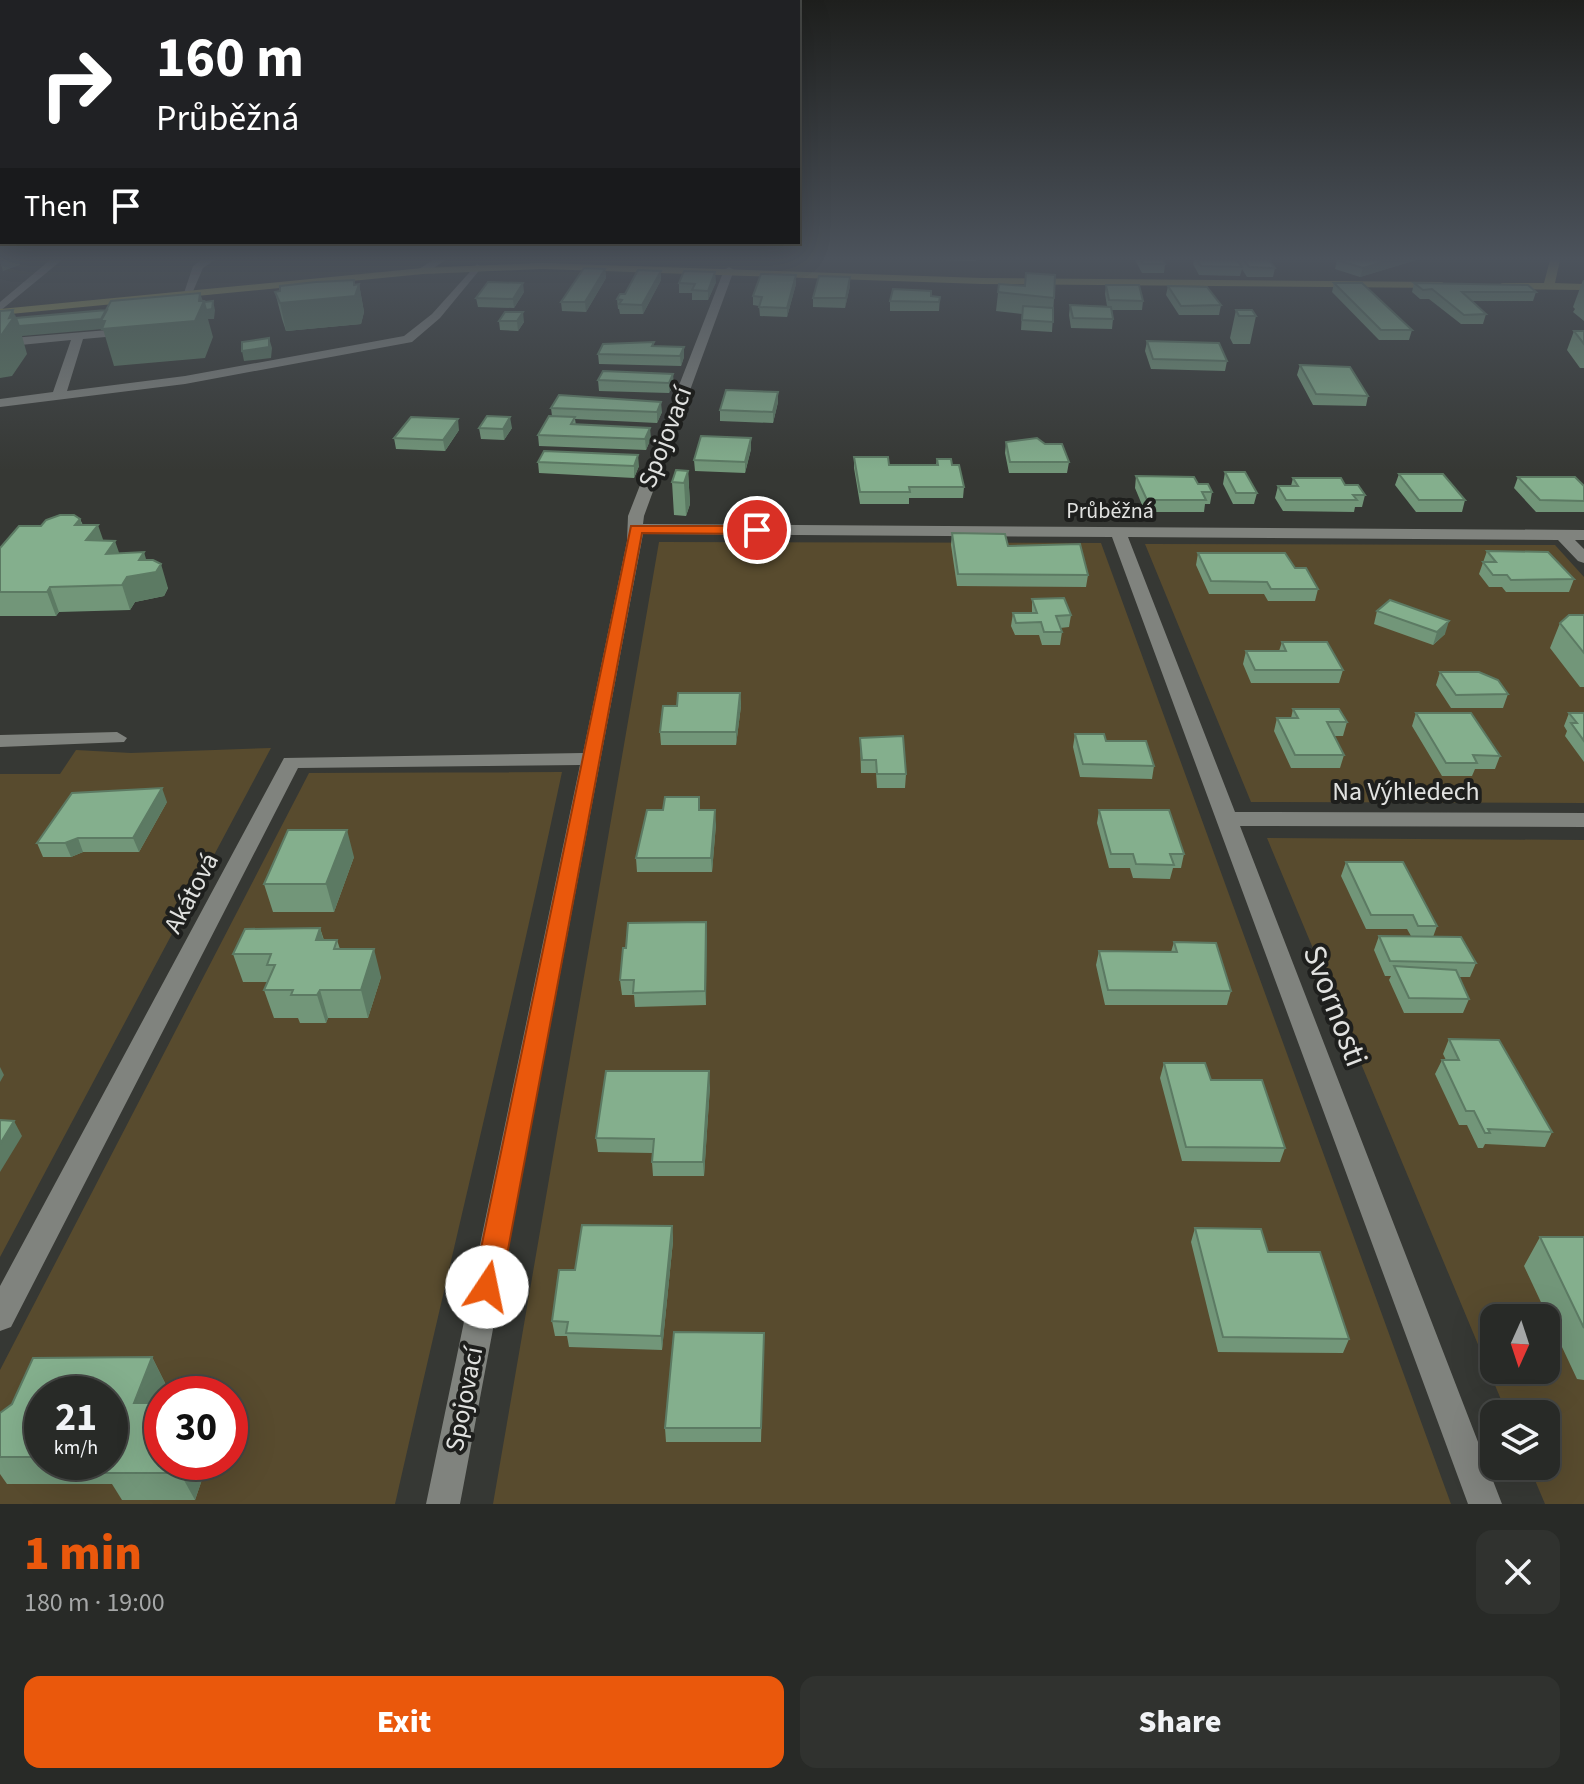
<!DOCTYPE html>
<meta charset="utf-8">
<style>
:root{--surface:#282a27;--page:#30322f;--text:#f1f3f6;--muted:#a5a7a7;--line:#444644;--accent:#ea580c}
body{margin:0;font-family:"Source Sans 3",sans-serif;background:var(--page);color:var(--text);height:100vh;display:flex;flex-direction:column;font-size:30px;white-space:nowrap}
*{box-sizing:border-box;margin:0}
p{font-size:26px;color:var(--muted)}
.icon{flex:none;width:44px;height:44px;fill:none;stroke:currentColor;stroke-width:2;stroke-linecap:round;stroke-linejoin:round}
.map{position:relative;height:1504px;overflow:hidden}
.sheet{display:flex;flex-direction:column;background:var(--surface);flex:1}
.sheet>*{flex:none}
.top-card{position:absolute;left:0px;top:0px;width:800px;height:244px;box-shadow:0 8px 32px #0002,0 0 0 2px var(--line);background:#202124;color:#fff;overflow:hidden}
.needle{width:52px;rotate:183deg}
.fabs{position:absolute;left:1480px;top:1304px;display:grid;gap:16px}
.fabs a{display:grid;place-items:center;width:80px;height:80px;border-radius:16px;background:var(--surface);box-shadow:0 8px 32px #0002,0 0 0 2px var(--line);font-size:40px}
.speed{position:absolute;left:24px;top:1376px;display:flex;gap:16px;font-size:40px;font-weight:700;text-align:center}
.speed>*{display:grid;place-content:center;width:104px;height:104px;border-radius:50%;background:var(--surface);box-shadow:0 8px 32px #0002,0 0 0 2px var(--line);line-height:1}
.speed small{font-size:20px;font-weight:400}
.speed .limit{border:12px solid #d22;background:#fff;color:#111}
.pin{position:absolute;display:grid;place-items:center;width:68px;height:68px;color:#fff;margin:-34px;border:4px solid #fff;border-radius:50%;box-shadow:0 2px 8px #0007}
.me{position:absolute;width:88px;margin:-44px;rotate:11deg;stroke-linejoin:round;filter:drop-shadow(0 0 6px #0008)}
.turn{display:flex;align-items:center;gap:28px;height:168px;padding:0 24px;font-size:36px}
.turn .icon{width:104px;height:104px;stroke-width:2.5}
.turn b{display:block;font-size:56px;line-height:68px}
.then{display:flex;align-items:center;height:76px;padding:0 24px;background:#0003;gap:16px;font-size:30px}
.round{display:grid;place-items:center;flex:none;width:84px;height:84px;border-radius:16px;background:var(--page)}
.headline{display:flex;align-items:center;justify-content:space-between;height:136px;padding:0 24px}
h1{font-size:48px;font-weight:800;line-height:60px;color:var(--accent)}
.action{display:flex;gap:16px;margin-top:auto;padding:16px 24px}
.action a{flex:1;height:92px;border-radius:16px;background:var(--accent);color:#fff;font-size:32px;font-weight:800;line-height:92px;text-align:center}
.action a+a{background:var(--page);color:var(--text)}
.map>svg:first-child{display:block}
</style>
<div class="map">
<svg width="1584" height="1504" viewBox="0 0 1584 1504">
<rect width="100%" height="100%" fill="#363834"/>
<path fill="#584b2e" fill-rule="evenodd" d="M659 542 1101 543 1451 1504H493Z
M1145 544 1555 545 1584 577V803L1251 802Z
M271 748 0 1257V774H60L76 750 131 753Z
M562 772C510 1017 450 1260 395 1504H0V1370L309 773ZM42 1394H110V1462H42ZM162 1394H230V1462H162Z
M1267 838 1584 840V1504H1545L1529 1466H1546V1414H1507ZM1494 1318H1546V1370H1494Z"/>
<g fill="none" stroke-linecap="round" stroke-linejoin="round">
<path fill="#80837e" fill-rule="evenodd" d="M50 260H62L0 311V302Z
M201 260H215L203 268 191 296H183L193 266Z
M433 260H445L427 273H419V269Z
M477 264 482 267 440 318 412 342 185 384 0 407V399L53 392 71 340 0 347V339L132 328V334L128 335 83 339 67 391 185 376 404 336 432 314Z
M729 267 734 270 644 516 643 524 1584 530V540H1575L1584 549V563L1578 561 1558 540 1128 537 1235 812 1584 813V827L1240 826 1502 1504H1468L1112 537 643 534 460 1504H426L580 765 298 768 11 1327 0 1331V1286L284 758 583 753 627 541 628 516 724 270Z
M117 732 127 738 124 742 0 747V735Z"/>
<path fill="#989955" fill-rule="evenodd" d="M1550 260H1560L1555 283 1584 284V290L1502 289 1497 286 1502 283H1544Z
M542 263 982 278 1442 282 1447 285 1442 288 982 284 542 269 423 274 0 315V309L423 268Z"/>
</g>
<path fill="#729679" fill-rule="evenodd" d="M939 260H976V261Z
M1135 260H1163L1165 264 1164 273H1142Z
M1194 260H1269L1275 268 1273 277H1247L1242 269 1240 276 1199 275 1193 264Z
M1337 260H1416L1360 277 1335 269Z
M605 269 606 278 586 312 562 311 561 302Z
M661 271V280L643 314H620L619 309H618L617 299Z
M1583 280H1584V321L1573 312 1575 309 1573 307Z
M716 282 708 300H692V293H679V283Z
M1334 283 1412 330 1409 340H1379L1332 292Z
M1414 283 1536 292 1533 301H1472L1486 314 1483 324H1461L1429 299H1420L1412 292Z
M359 284 364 312 361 324 286 331 282 319 275 292Z
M796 284 787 317 760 316 759 306 753 305V296Z
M999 284 1054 298 1052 332 1021 330 1022 314 996 311Z
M1106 285 1143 301 1142 310H1111L1113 319 1112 329 1071 328 1069 315 1070 305 1107 306 1105 294Z
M850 286 845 308 813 307V298Z
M1168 286 1221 305 1219 315H1179L1166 295Z
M524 292 514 308 478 307 476 298Z
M931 296 940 297 939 311H890V301Z
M1236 310 1256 316 1250 344H1233L1230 338Z
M499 321 524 322 518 331 500 330Z
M1574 331H1584V368H1580L1567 350Z
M1147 341 1227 361 1225 371 1151 369 1145 351Z
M654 346 684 357 681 366 599 364 598 354Z
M1300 365 1368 396 1366 406 1313 405 1297 375Z
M603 371 674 384 669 393 599 391 598 380Z
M778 402 773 423 720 421V410Z
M551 408 662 412 657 423 575 419 576 425 651 438 646 450 539 446 538 435 552 416Z
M479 428H512L504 440 481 439Z
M459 430 445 451 396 449 394 438Z
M1006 442 1069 462 1067 473H1009L1005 453Z
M751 449 745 473 695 471 694 460Z
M854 457 889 465H936L937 459 952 465 964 487 963 498H909V504H860L854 468Z
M538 462 639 466 634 478 539 473Z
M688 471 690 504 686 516 674 515 672 482Z
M1225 472 1257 493 1254 504H1233L1223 484Z
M1399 474 1465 500 1462 512H1416L1395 485Z
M1136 476 1198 484 1212 492 1210 504H1205L1204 512H1145L1135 488Z
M1518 477 1584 486V512H1536L1514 488Z
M1293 478 1345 485 1365 495 1362 507H1355L1354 512 1283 511 1275 498 1278 486H1291Z
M80 519 83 525 119 553 146 560 168 588 164 596 135 602 130 610 59 612 56 616H0V548L41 526Z
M952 533 1008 546 1088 575 1086 587 957 586 951 545Z
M1487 551 1574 579 1569 592H1506L1502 587H1489L1479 574Z
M1198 553 1295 568 1318 589 1315 601H1268L1264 594H1209L1196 565Z
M1032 599 1071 615 1069 627 1060 628 1062 632 1060 645H1042L1039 635H1015L1011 626 1013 613H1032Z
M1377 611 1445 634 1433 645 1374 624Z
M1584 615V687H1580L1550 648 1560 623Z
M1282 642 1343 670 1339 683H1251L1243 664 1246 651H1279Z
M1440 672 1508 694 1503 708H1451L1436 685Z
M740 693 741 706 736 745H661L660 732 677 706Z
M1293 709 1347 722 1343 736H1334L1344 755 1340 768H1291L1274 731 1277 718H1291Z
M1416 713 1500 756 1495 769H1475L1472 776H1442L1412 726Z
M1569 713H1584V762L1565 736 1567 731 1564 726Z
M1075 734 1106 741 1154 766 1152 779 1080 777 1073 747Z
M860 738 906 774 905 788H877L876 773H861Z
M167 802 139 852H83L71 857H43L37 843Z
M663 810H700L716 824 712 872H637L636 858Z
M1099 810 1184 854 1181 868H1173L1170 879 1133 878 1130 868H1109L1097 823Z
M354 857 334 912H273L264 884Z
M1346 862 1437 926 1433 937 1476 963 1470 977H1459L1469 999 1463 1013H1404L1389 980 1391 976H1385L1374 950 1379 936H1411L1407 929H1366L1341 876Z
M706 922V1005L635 1007 634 995H622L620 980 626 948Z
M320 928 324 940H337L340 949 381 977 368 1018H328L326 1023H300L298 1018H274L264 990 268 982H243L233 954Z
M1174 942 1231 991 1227 1005H1105L1096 965 1099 951 1171 952Z
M1449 1039 1552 1132 1545 1147 1485 1144 1483 1148H1478L1467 1125H1459L1435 1074 1442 1060H1446L1443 1054Z
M1164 1063 1211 1080 1285 1148 1280 1162 1182 1161 1160 1078Z
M710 1086 704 1176H653L652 1162V1153L598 1152 596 1138Z
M672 1226 673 1241 662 1350 569 1347 567 1336H555L552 1321 575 1270Z
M1195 1228 1349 1339 1343 1353 1218 1352 1191 1242Z
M1540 1237H1584V1380L1577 1379 1524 1266Z
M764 1333 761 1442H666L665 1428Z
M152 1357 166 1385 160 1403H162V1462H208L195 1500H122L112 1484H7L0 1474V1413L12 1404 33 1358ZM42 1394H110V1462H42Z"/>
<path fill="#5c7a63" d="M5 260H19L20 265 3 271 0 262Z
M1389 260H1416L1360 277 1363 268Z
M605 269 606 278 586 312 585 302Z
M661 271V280L643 314 642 305Z
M715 272 716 282 708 300V291Z
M796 275V284L787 317V308Z
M850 277V286L845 308 846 298Z
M523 283 524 292 514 308 513 299Z
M359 284 364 312 361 324 286 331 280 303 356 293Z
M200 293 206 310 213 301 215 310 214 319H208L213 337 205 358 114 366 103 329 22 336 27 354 12 376 0 378V328L13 310 19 326 199 301Z
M523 312 524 322 518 331 517 321Z
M269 338 272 348 271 358 244 361 242 351Z
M684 347V357L681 366 680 356Z
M673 374 674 384 669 393V383Z
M778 392V402L773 423V412Z
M661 402 662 412 657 423V412Z
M510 417 512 428 504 440 503 429Z
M458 419 459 430 445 451 443 440Z
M650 428 651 438 646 450 645 439Z
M751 438V449L745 473V462Z
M638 455 639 466 634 478V466Z
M688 471 690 504 686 516 684 483Z
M80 519 87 538 98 525 106 548 87 544 75 525Z
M115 541 123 564 106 554Z
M144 552 150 573 161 564 168 588 164 596 135 602 130 610 122 585Z
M50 587 59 612 56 616 47 592Z
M1449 621 1445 634 1433 645 1437 632Z
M740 693 741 706 736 745V732Z
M162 788 167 802 139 852 133 838Z
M715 810 716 824 712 872 711 858Z
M347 830 354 857 334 912 326 884Z
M78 838 83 852 71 857 65 843Z
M706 922 707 936 706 1005 705 991Z
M320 928 328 956 316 940Z
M374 949 381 977 368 1018 361 990Z
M320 990 328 1018 326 1023 317 995Z
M0 1067 4 1075 0 1082Z
M709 1071 710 1086 704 1176 703 1162Z
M14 1121 22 1136 0 1172V1144Z
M672 1226 673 1241 662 1350 661 1336Z
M152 1357 166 1385 149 1431 134 1403Z
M184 1462H208L195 1500 180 1473Z"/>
<path fill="#84af8d" stroke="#5c7a63" stroke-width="2" d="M1141 260H1163L1165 264H1143Z
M1197 260H1237L1242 267 1201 266Z
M1244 260H1269L1275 268 1249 267Z
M1337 260H1389L1363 268Z
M584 268 605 269 585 302H561Z
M638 270 661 271 642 305 619 304 622 300 617 299 620 294H625Z
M684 271 715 272 708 291 692 290 695 284 679 283Z
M1026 273 1055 275 1054 298 998 292 999 284 1025 286Z
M761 274 796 275 787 308 759 307 762 297 753 296Z
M819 276 850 277 846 298H813Z
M354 280V285L359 284 355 296 280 303 275 292 280 291V286L316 282Z
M488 282 523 283 513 299 476 298Z
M1334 283H1362L1412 330H1381Z
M1414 283 1528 285 1536 292H1462L1486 314 1464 315 1432 289 1423 290Z
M1106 285H1139L1143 301 1109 300Z
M1168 286 1207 287 1221 305 1181 306Z
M893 289 931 291V296L940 297 939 302 890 301Z
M200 293 199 301H204L195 321 102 329 105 321H100L111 301Z
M213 301 212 309 206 310 204 302Z
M1070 305 1111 307 1113 319 1073 318Z
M1023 306 1053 308V322L1022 320Z
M13 310 9 318 14 317 0 337V311Z
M107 310 102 319 19 326 16 318Z
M1236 310H1252L1256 316H1239Z
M505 312H523L517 321H499Z
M1574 331H1584V344Z
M269 338V347L242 351V342Z
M1147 341 1219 343 1227 361 1153 359Z
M654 342 652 346 684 347 680 356 598 354 603 344Z
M1300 365 1350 367 1368 396 1316 394Z
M603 371 673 374 669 383 598 380Z
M726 390 778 392 773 412 720 410Z
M559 395 661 402 657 412 551 408Z
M487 416 510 417 503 429 479 428Z
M549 416 575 417 571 424 650 428 645 439 538 435Z
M411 417 458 419 443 440 394 438Z
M701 436 751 438 745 462 694 460Z
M1037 438 1045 444H1062L1069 462H1010L1006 442Z
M544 451 638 455 634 466 538 462Z
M854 457H888L889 465H938L937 459H951L952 465H959L964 487H909L910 492H860Z
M676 470 688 471 684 483 672 482Z
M1225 472H1245L1257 493H1236Z
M1399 474H1443L1465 500H1419Z
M1136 476 1194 477 1198 484H1208L1212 492H1202L1206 500H1147Z
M1518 477H1575L1584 486V501L1540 500Z
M1293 478H1341L1345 485H1358L1365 495H1353L1357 500H1286L1278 486H1298Z
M60 515H74L80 519 75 525H98L86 540 115 541 106 554 144 552 139 560H153L161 564 156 572 127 577 122 585 50 587 47 592H0V548L19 526H41L46 520Z
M952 533 1005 534 1008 546 1080 544 1088 575 958 574Z
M1487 551 1548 552 1574 579 1511 580 1507 575H1493L1483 562H1496Z
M1198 553H1285L1295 568H1306L1318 589H1271L1267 582 1211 581Z
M1064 598 1071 615 1056 616 1062 632H1044L1041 622 1016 623 1013 613H1037L1032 599Z
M1390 600 1449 621 1437 632 1377 611Z
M1569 615H1584V653L1560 623Z
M1282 642H1327L1343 670H1255L1246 651H1286Z
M1440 672H1479L1498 680 1508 694 1456 695Z
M678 693H740L736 732H660L663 706H677Z
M1293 709H1339L1347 722H1327L1344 755H1295L1277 718H1298Z
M1416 713H1471L1500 756 1473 755 1477 763H1446Z
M1569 713H1584V741L1571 723H1577Z
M1075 734H1104L1106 741H1146L1154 766 1083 764Z
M903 736 906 774H877L876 760H862L860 738Z
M162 788 133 838H78L65 843H37L72 793Z
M665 797H699V810H715L711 858H636L647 810H663Z
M1099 810H1169L1184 854H1170L1174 865 1136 864 1133 854H1111Z
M288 830H347L326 884H264Z
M1346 862H1403L1437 926H1418L1413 915H1371Z
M706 922 705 991 633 993 634 980H620L623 948H626L628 923Z
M320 928 316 940H337L334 949H374L361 990H320L317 995H291L293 990H264L275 965H267L271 954H233L245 929Z
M1379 936 1461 937 1476 963 1390 961Z
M1174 942 1216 943 1231 991 1108 990 1099 951 1177 952Z
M1394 966 1456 970 1469 999 1409 998Z
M1449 1039 1499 1040 1552 1132 1488 1129 1490 1133H1485L1474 1111H1466L1442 1060H1459Z
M1164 1063H1205L1211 1080H1262L1285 1148 1186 1147Z
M606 1071H709L703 1162H652L654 1139 596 1138Z
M0 1120 14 1121 0 1144Z
M582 1225 672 1226 661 1336 566 1333 568 1322 552 1321 559 1270H575Z
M1195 1228 1261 1229 1268 1252H1320L1349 1339 1223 1337Z
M1540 1237H1584V1328Z
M674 1332 764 1333 761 1428H665Z
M152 1357 134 1403H162V1462H184L180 1473H105L111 1457H110V1394H42V1457H0V1413L12 1404 33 1358Z"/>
<linearGradient id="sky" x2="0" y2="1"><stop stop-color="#1e1f1d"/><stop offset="0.55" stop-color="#4c535c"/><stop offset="1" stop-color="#4c535c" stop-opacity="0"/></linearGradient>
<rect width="1584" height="471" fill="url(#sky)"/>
<path fill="#ea580c" stroke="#983908" stroke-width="2" d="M631 526H757L764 530 757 534 642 533 501 1287 497 1296 487 1299 477 1296 473 1287Z"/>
<g text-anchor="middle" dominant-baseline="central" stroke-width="8" stroke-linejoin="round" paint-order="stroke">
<g font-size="22" fill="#e1e2e0" stroke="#1e1f1d">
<text x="1110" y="511">Průběžná</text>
</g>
<g font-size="26" fill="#e1e2e0" stroke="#1e1f1d">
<text transform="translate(665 437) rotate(-69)">Spojovací</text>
<text x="1406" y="791">Na Výhledech</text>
<text transform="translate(191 893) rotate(-62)">Akátová</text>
<text transform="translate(464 1399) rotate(-79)">Spojovací</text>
</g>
<g font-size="32" fill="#e1e2e0" stroke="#1e1f1d">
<text transform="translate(1335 1006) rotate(69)">Svornosti</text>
</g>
</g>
</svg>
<div class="fabs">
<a><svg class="needle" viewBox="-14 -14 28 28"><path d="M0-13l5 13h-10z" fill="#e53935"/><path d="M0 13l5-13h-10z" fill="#a5a7a7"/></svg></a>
<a><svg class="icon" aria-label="layers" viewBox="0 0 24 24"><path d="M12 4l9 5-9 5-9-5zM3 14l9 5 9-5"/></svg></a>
</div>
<div class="speed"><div>21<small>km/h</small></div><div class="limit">30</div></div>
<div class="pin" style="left:757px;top:530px;background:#d93025"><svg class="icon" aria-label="arrive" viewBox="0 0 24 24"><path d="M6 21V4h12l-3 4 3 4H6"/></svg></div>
<svg class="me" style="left:487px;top:1287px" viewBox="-20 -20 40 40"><circle r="19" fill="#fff"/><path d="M0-13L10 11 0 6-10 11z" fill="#ea580c"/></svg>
<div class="top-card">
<div class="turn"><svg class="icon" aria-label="right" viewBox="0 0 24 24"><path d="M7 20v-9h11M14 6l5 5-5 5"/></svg><div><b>160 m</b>Průběžná</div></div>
<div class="then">Then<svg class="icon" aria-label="arrive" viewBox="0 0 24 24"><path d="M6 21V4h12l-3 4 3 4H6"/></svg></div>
</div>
</div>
<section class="sheet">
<div class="headline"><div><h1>1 min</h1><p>180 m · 19:00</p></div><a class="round"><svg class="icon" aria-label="close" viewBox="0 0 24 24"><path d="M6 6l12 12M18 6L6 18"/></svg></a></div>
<div class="action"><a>Exit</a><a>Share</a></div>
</section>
